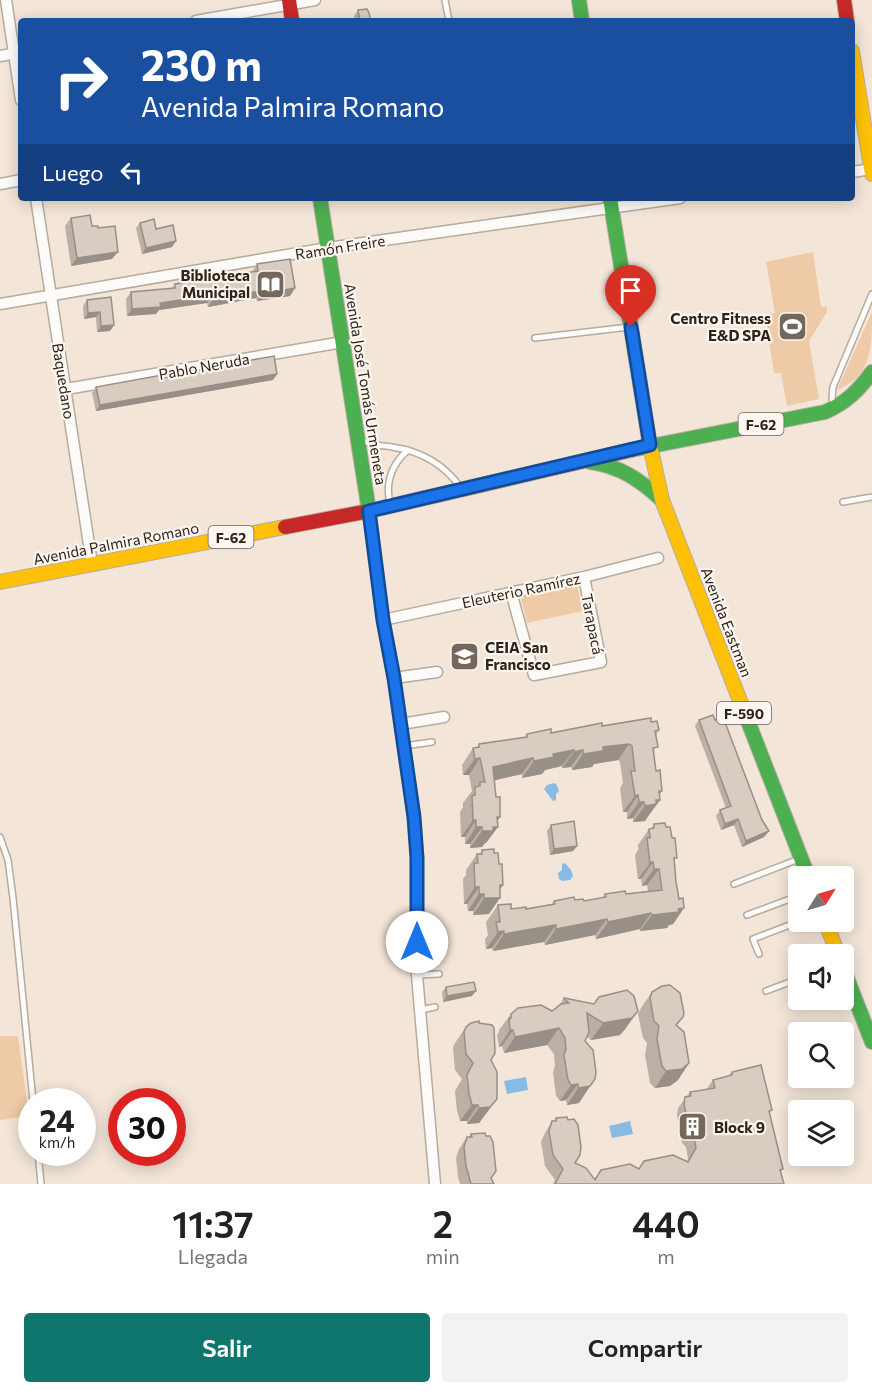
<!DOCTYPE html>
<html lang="es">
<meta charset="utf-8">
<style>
:root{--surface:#fff;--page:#f2f2f2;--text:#222;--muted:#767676;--accent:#0f766e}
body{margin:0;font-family:Commissioner,sans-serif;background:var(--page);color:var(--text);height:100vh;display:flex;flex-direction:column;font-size:22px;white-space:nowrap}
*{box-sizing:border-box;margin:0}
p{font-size:20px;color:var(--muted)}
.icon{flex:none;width:33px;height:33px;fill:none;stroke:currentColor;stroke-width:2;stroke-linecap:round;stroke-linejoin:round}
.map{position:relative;height:1184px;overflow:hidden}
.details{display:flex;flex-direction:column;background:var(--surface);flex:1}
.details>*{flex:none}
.banner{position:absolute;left:18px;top:18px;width:837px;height:183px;border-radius:6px;box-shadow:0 3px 15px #0003;background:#1a4fa0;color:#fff;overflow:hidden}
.needle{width:39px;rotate:53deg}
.controls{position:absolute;left:788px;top:866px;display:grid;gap:12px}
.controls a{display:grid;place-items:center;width:66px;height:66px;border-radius:6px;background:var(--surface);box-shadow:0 3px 15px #0003;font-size:30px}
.speed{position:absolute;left:18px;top:1088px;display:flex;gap:12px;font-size:30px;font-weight:700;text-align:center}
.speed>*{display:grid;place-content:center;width:78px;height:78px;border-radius:50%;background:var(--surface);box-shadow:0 3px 15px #0003;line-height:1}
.speed small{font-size:15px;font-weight:400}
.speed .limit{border:9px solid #d22;background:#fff;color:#111}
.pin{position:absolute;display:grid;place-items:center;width:51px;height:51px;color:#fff;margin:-62px -26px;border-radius:50% 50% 50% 0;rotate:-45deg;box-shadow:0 0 6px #0007}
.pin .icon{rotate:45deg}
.me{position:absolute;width:66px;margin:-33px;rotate:0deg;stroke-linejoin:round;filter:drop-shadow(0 0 4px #0008)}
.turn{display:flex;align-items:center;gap:21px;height:126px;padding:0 24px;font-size:27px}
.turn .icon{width:78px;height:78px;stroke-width:2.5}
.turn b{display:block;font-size:42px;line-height:51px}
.then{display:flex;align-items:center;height:57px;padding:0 24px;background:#0003;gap:12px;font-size:22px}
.eta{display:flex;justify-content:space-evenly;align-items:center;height:102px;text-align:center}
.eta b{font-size:36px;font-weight:600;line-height:42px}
.cta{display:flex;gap:12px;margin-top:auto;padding:12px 24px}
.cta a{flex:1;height:69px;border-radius:6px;background:var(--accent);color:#fff;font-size:24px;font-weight:600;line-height:69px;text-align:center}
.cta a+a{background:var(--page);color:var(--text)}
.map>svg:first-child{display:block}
</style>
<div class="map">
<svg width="872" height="1184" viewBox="0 0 872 1184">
<rect width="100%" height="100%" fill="#f3e5d8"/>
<path fill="#eecaa6" d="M813 252 821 307H827V312L809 341 819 399 787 406 781 373H774L765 314 775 313 766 262Z
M872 312C872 348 872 376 837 390Z
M576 581 583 611 527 623 520 593Z
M0 1036H18L29 1116 0 1120Z"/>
<path fill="#87bbe6" d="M554 783 557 785 559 791 556 794V800L553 801 544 789 547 785Z
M565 863 571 870 573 876 570 880 562 881 559 879 558 873 562 870V864Z
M526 1077 528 1090 507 1094 504 1081Z
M630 1121 633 1134 612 1138 609 1126Z"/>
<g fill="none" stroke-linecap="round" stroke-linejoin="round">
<defs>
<path id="lane" d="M445 0 449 21
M535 338 629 327
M834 407 832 398 833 387 872 294
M360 439C371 446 380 445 392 447 421 451 444 464 461 488
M843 502 872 497
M390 504C385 482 392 464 408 450
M404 746 432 742
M0 837 8 860 13 898 33 1101
M734 884 799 859
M747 915 798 896
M759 954 753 939 800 921
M417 975 439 974
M766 991 798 979
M420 1010 435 1007
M38 1152 41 1184"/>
<path id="street" d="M6 0 21 100
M196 21 315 0
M0 56 21 52
M852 172 872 169
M0 184 21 180
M36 198 92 564
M0 304 328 248 680 198
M66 389 343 342
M369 511 383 620 394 678 414 817 417 858V975L435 1184
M511 592 534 675 601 662 584 577
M383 620 584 577 658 558
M394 678 437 672
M401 724 444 717"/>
<path id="fast" d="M579 0 582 21
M320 198 369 511
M610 198 650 445
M631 450 825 412C846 403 859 390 872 372
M590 462C620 466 640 480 662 500
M744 711 808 876
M843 968 872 1042"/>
<path id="slow" d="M852 51 872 174
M650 445 662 500 744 711
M0 582 285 527
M825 921 838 954"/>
<path id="jam" d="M289 0 292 21
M844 0 847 21
M285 527 369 511 631 450"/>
</defs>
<use href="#lane" stroke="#b6ab9f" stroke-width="8"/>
<use href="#street" stroke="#b6ab9f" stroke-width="13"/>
<use href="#fast" stroke="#b6ab9f" stroke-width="16"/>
<use href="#slow" stroke="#b6ab9f" stroke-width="16"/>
<use href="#jam" stroke="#b6ab9f" stroke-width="16"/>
<use href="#lane" stroke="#fdfbf9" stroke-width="5"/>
<use href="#street" stroke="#fdfbf9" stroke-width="10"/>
<use href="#fast" stroke="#4caf50" stroke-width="14"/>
<use href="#slow" stroke="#ffc107" stroke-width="14"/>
<use href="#jam" stroke="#c62828" stroke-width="14"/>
</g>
<path fill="#bbafa6" d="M358 10 371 21H355L354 16Z
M71 218 98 228 112 259 71 266 65 226Z
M140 223 156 229 172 247 142 254 136 228Z
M257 264 295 288 290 296 257 301 256 298 208 307 207 303 159 310 156 314 127 316 126 299 131 292 172 288 175 284 252 272Z
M87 300 114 325 110 331 97 332 96 317 84 319 83 306Z
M277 374 273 380 96 411 92 393 96 387 163 378Z
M699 720 769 831 764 837 742 847 734 825 721 830 716 816 720 810 726 808 695 726Z
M651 722 659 730 656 735 654 753 656 771 662 791 659 794 660 800 645 821 633 822V818L627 819V812H623L620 788 623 783 620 762 618 760 594 764 592 767 572 770 571 767 562 768V766L545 770 542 774 522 778V774L494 780 498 827 482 847 470 848V844H465V837H461L460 812 463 807V803L472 791 469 775H463L462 765 473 748H477L479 744 524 738 527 734 551 733 602 726Z
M654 824 674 862 676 882 679 899 684 908 673 924 669 925 667 928 640 931V929L596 939 595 935 545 945 544 942 493 951 492 948 486 949 485 939 488 935 486 922 498 905 511 909H526L552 904 554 901 575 900 584 901 602 898 605 894H626L648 891 647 885 642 886 641 879H638L635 855 638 850V845L649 829H651Z
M551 825 577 846 573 851 550 855 547 831Z
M482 850 494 853 499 864 503 885 500 889 489 914 473 915V911H468L467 904H464L463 879 466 875V870L477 854H480Z
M446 987 472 996 443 1002 442 992Z
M652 992 677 1026 689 1063 678 1080 670 1086 655 1088 650 1083 645 1055 647 1043 643 1038 638 1014 641 1008Z
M564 998 626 1028 620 1035 591 1040 587 1037 585 1041 595 1079 579 1103 567 1105 566 1100 560 1101 556 1096 553 1072 555 1065 554 1054 547 1045 504 1053 502 1046 499 1047 497 1035 499 1032V1030L511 1014 552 1011 559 1006Z
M479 1023 491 1060 497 1099 479 1123 467 1124V1121H460L457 1111 455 1091 462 1079 455 1070 453 1048 455 1043 466 1027Z
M732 1072 772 1110 769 1114 783 1169 781 1172 784 1184H553L555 1180 545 1166 541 1142 545 1133 552 1121H554L556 1118 575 1163 594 1180 601 1170 639 1169 687 1162 688 1159 686 1147 682 1143 677 1115 678 1108 690 1092 706 1090 713 1080 729 1075Z
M471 1134 491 1178 494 1184H460L458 1177 456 1158 459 1149 467 1137H469Z"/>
<path fill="#988f87" d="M176 241 172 247 142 254 146 248Z
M118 252 112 259 71 266 77 258Z
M295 288 290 296 257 301 262 294Z
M261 291 256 298 208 307 213 299Z
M213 295 207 303 159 310 156 314 127 316 132 309 160 303Z
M100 312 96 317 84 319 88 313Z
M114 325 110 331 97 332 101 326Z
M277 374 273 380 96 411 100 405Z
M629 744 618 760 594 764 592 767 572 770 583 754 603 747Z
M574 750 562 766 545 770 542 774 522 778 534 761 553 754Z
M583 750 571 767 562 768 574 752Z
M480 758 469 775H463L475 759Z
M533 758 522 774 484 783 493 767Z
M659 791H662L652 805 656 800H660L648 816 645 821 633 822 645 806Z
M638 795 627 812H623L635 796Z
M639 802H644L633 818 627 819Z
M497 817H500L494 827H498L486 843H485L482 847 470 848 482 831Z
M738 819 734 825 721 830 725 824Z
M473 820H476L465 837H461Z
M476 827H482L470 844H465Z
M769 831 764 837 742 847 746 841Z
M577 846 573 851 550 855 554 849Z
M653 862 641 879H638L650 863Z
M654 869H659L647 885 642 886Z
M500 885H503L494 898H500L489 914 473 915 484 898Z
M475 887H479L467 904H464Z
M479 894H484L473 911H468Z
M684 908 673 924 669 925 667 928 640 931 652 915Z
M651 913 640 929 596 939 608 922Z
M607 919 595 935 545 945 556 929Z
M556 925 544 942 493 951 504 934Z
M504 931 492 948 486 949 498 932Z
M476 991 472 996 443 1002 447 996Z
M638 1011 626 1028 620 1035 591 1040 603 1023Z
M559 1028 547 1045 504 1053 515 1037Z
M510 1030H513L502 1046 499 1047Z
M689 1063 678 1080 670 1086 655 1088 666 1071Z
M578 1084 566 1100 560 1101 571 1085Z
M590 1086 579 1103 567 1105 578 1088Z
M497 1099 479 1123 467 1124 479 1108Z
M472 1105H478L467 1121H460Z"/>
<path fill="#d9ccc1" stroke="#988f87" stroke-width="1.5" d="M367 9 369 13 371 21H360L358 10Z
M90 215 92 226H98V228L115 226 118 252 77 258 71 218Z
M154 219 156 229 173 225 176 241 146 248 140 223Z
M290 259 295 288 262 294 261 291 213 299V295L160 303 161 307 132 309 131 292 175 288V284L258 271 257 264Z
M111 297 114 325 101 326 100 312 88 313 87 300Z
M274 356 277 374 100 405 96 387 162 375 163 378 207 368Z
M713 715 715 720 723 717 762 820 769 831 746 841 738 819 725 824 720 810 731 806 699 720Z
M651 718V722L657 721 659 730 655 731 658 747 653 748 656 771 660 770 662 791H659L660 800H656V804L645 806 644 802H639L638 795 635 796 631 771H635L632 746 629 744 603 747V751L583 754V750L574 752V750L553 754 554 757 534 761 533 758 493 767 496 797H500V817H497L498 827H493V831H482V827H476V820H473L472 796 475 795V787L480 786V782H485L480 758 475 759 473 748 479 747V744L527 737V734L551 729V733L602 723V726Z
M574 821 577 846 554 849 551 825Z
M665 823 666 827H670L672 838H675L677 858H674L676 882 679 899 683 898 684 908 678 909 679 912 652 915 651 913 608 922 607 919 556 929V925L504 934V931L498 932 496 922H500L498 905 511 904V909L526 907V909L555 904 554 901 574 897 575 900 583 899 584 901 606 897 605 894 625 891 626 894 662 890 659 869H654L653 862 650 863 647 838H650L649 829 654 828V824Z
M494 849V853H498L499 864H502L503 885H500V898H484V894H479V887H475L474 863H478L477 854H482V850Z
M474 982 476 991 447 996 446 987Z
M670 985 680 993 684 1013 683 1017 676 1025 684 1032 689 1063 682 1069 666 1071 662 1066 657 1039 659 1026 654 1021 650 998 652 992 662 986Z
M627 990 634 996 638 1011 632 1018 603 1023 587 1013 589 1032 585 1041 593 1050 596 1072 595 1079 590 1086 578 1088V1084L571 1085 568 1080 564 1055 566 1049 565 1038 559 1028 515 1037 513 1030H510L509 1019 511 1018V1014L518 1008 541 1005 552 1011 561 1004 569 1003 564 999V998L594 1004 599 997Z
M479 1021V1023L492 1025 494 1028 495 1053 491 1060 497 1072V1099L490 1107 479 1108 478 1105H472L469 1094 467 1075 473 1063 466 1054 464 1032 466 1027 471 1023Z
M761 1065 772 1110 769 1111 783 1169 780 1170 784 1184H555L563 1169 553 1155 549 1131 552 1121H556V1118L567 1117 568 1120 574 1119 578 1125 581 1147 580 1155 575 1163 586 1168 595 1180 601 1170 630 1164 639 1169 644 1161 673 1155 688 1162 696 1148 694 1136 690 1132 684 1104 685 1097 691 1096 690 1092 715 1088 713 1080 732 1075V1072Z
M485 1133 486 1136H490L493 1142 496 1171 491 1178 494 1184H471L466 1166 464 1147 467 1137H472L471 1134Z"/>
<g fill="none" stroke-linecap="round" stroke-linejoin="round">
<defs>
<path id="route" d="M417 942V858L414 817 394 678 383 620 369 511 650 445 631 327"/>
</defs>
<use href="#route" stroke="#114b97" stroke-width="15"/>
<use href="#route" stroke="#1a73e8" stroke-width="10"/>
</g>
<defs>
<symbol id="library-square" viewBox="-11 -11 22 22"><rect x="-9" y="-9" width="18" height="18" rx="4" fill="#74675b" stroke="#fcf6f0"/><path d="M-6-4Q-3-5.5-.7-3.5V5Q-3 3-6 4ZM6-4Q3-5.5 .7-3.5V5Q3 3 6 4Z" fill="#fff"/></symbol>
<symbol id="stadium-square" viewBox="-11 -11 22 22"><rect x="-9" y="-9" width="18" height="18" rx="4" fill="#74675b" stroke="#fcf6f0"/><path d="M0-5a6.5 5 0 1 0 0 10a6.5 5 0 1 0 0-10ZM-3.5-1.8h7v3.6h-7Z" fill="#fff"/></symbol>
<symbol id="school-square" viewBox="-11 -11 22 22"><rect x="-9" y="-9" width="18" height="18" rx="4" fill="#74675b" stroke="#fcf6f0"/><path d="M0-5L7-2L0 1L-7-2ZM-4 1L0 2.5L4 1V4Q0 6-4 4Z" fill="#fff"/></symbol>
<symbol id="building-square" viewBox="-11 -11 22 22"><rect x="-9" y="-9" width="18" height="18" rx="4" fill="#74675b" stroke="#fcf6f0"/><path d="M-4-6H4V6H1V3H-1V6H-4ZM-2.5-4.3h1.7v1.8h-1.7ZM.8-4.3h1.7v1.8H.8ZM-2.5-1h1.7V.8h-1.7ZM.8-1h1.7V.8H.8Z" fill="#fff"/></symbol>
</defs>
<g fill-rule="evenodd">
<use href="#library-square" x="254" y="268" width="33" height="33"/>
<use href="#stadium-square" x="776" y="310" width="33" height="33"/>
<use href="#school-square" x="448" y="640" width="33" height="33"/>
<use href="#building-square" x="676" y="1110" width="33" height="33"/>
</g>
<g text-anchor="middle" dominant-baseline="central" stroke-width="4.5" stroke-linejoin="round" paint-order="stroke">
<g fill="#fcf6f0" stroke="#6c6259" stroke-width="1.5">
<rect x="738.5" y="413" width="45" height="22" rx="4.5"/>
<rect x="208.5" y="526" width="45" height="22" rx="4.5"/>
<rect x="717" y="702" width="54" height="22" rx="4.5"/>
</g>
<g font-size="14" font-weight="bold" fill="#2f2318">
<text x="761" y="424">F-62</text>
<text x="231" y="537">F-62</text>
<text x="744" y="713">F-590</text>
</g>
<g font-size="15" fill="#2f2318" stroke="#fcf6f0">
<text transform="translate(340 247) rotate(-9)">Ramón Freire</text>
<text transform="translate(204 366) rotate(-10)">Pablo Neruda</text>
<text transform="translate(64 381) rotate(81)">Baquedano</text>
<text transform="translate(366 384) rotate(81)">Avenida José Tomás Urmeneta</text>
<text transform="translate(116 543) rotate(-11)">Avenida Palmira Romano</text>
<text transform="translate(521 590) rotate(-12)">Eleuterio Ramírez</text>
<text transform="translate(727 622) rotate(69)">Avenida Eastman</text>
<text transform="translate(593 624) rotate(79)">Tarapacá</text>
</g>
<g font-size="15" font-weight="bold" fill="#2f2318" stroke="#fcf6f0" text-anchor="end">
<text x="250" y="275">Biblioteca<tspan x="250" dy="17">Municipal</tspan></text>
<text x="771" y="318">Centro Fitness<tspan x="771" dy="17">E&amp;D SPA</tspan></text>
<text x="485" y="647" text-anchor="start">CEIA San<tspan x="485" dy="17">Francisco</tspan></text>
<text x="714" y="1127" text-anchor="start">Block 9</text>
</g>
</g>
</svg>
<div class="controls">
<a><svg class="needle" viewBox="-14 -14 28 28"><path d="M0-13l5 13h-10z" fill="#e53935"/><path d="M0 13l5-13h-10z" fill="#767676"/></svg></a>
<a><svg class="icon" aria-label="sound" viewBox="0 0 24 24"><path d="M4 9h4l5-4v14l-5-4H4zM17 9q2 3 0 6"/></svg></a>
<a><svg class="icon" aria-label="search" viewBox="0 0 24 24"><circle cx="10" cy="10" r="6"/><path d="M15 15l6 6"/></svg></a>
<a><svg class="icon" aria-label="layers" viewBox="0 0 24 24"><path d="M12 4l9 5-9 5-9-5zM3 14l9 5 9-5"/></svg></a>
</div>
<div class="speed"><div>24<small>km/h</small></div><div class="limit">30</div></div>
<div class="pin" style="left:631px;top:327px;background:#d93025"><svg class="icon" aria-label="arrive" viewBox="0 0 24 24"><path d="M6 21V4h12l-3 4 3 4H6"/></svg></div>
<svg class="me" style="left:417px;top:942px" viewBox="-20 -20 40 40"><circle r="19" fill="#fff"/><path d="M0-13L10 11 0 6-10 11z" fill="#1a73e8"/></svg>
<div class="banner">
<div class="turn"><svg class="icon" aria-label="right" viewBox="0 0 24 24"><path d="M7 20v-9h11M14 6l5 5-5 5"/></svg><div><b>230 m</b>Avenida Palmira Romano</div></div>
<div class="then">Luego<svg class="icon" aria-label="left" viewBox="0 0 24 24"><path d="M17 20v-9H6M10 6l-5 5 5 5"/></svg></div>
</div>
</div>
<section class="details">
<div class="eta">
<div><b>11:37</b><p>Llegada</p></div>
<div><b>2</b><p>min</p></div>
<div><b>440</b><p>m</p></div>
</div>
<div class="cta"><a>Salir</a><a>Compartir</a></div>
</section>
